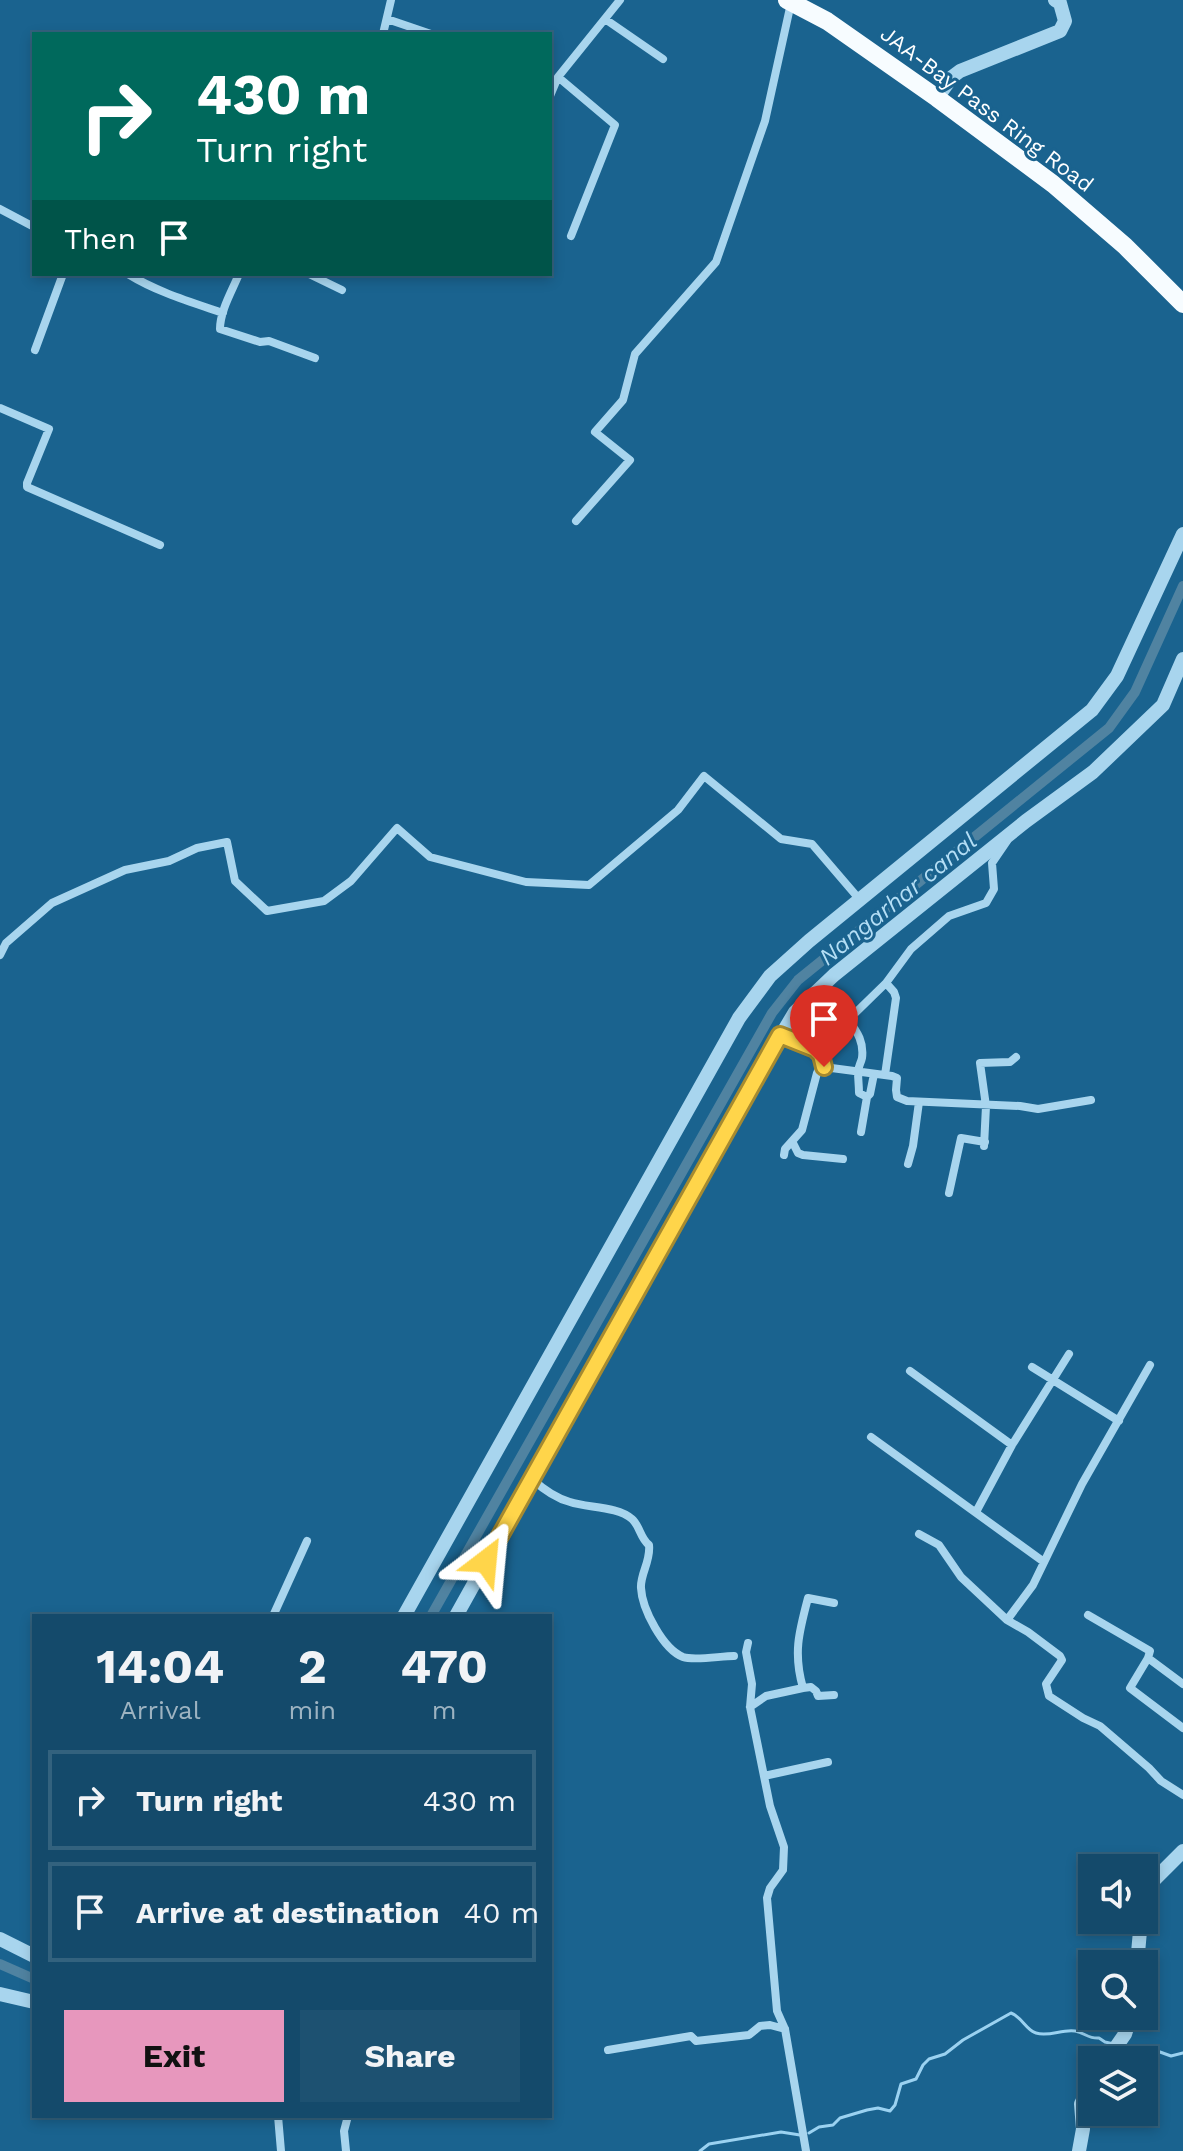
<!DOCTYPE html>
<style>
:root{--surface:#144a6b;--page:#1d5171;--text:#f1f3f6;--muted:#9db3c1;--line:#33627e;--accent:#e797bd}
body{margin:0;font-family:"Work Sans",sans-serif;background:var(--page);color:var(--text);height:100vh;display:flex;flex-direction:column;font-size:30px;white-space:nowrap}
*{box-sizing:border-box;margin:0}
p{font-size:26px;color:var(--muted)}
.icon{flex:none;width:44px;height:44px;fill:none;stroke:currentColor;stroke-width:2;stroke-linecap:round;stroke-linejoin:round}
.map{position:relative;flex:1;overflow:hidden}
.sheet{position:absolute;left:32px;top:1614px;width:520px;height:504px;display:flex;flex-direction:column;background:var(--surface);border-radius:0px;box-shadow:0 4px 12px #0003,0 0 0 2px var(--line)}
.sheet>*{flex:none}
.banner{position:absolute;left:32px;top:32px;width:520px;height:244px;border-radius:0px;box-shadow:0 4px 12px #0003,0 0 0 2px var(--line);background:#00695c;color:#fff;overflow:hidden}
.fabs{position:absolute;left:1078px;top:1854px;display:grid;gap:16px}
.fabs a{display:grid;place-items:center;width:80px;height:80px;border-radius:0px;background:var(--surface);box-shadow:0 4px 12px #0003,0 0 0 2px var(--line);font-size:40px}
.pin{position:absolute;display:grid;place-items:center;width:68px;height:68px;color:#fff;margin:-82px -34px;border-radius:50% 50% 50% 0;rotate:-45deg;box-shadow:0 0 8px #0007}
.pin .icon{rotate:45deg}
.me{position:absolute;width:88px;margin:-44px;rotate:29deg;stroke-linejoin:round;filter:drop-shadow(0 0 6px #0008)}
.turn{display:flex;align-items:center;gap:28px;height:168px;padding:0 32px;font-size:36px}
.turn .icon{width:104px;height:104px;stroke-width:2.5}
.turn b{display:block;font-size:56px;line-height:68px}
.then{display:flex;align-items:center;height:76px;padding:0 32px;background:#0003;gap:16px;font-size:30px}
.eta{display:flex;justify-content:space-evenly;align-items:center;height:136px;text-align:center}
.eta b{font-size:48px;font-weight:700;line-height:56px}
.primary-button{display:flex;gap:16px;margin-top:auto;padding:16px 32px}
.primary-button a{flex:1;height:92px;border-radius:0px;background:var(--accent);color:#111;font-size:32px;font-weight:700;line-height:92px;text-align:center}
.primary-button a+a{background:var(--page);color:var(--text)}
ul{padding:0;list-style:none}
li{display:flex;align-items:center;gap:24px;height:100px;margin:0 16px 12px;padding:0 16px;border:4px solid var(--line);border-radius:0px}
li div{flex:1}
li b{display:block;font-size:30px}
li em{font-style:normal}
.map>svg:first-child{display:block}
</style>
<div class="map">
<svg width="1183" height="2151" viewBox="0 0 1183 2151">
<rect width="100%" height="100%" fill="#1a638f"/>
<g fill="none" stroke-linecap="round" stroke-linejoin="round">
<path stroke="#9bd2f1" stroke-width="3" d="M1123 2047 1132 2050 1160 2052 1171 2056 1183 2053
M809 2133 819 2127 833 2125 840 2118 867 2110 878 2108 890 2111 895 2105 901 2084 916 2079 923 2065 929 2059 945 2054 963 2040 1011 2013C1022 2017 1026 2030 1036 2033 1049 2037 1062 2029 1075 2031 1085 2033 1089 2039 1099 2038L1105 2042 1114 2044
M700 2151 709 2144 781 2132 800 2135"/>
<path stroke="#5083a1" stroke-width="10" d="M431 1616 772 1013 798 980 1109 728 1135 692 1183 586
M0 1964 34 1979"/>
<path stroke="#a8d5ee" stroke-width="8" d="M387 19 431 34
M605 19 663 59
M383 34 391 0
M558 77 615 125 571 236
M550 96 558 77 620 0
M0 209 34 227
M128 274C157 292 191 302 223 313
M239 274C232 291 220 311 220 329L260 342 269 341 315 358
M309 274 342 290
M473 274H479
M35 350 63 274
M0 408 49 429 27 483V487L160 545
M576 521 630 460 595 432 623 400 635 354 716 262 765 121 791 3
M0 955 6 943 52 903 125 870 169 861 197 848 227 842 235 881 267 911 324 901 351 881 397 828 430 857 526 882 589 885 678 810 704 776 781 839 812 844 860 900
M848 1020C858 1032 864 1043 862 1058 861 1063 858 1067 858 1072 858 1079 859 1085 859 1093L867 1097 861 1132
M781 1035 815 1049 821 1055 824 1067 892 1076 897 1078 896 1090 897 1097 907 1101 1020 1106 1038 1109 1091 1100
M835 1037 848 1020 886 983 911 949 949 916 986 903 994 889 992 863 1007 841
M885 1075 896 998 894 992 886 983
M867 1097 870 1094 874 1074
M792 1141 798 1153 803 1155 843 1159
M984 1146 986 1106 980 1063 1010 1062 1016 1057
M784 1155 785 1149 802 1130 817 1073 820 1067H824
M908 1164 913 1146 919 1102
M949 1193 961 1138 985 1142
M1032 1367 1119 1421
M910 1371 1012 1445
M871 1437 1044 1562
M532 1479C543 1489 555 1498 570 1502 588 1508 617 1506 632 1519 640 1526 640 1538 649 1545 651 1561 640 1574 641 1588 642 1609 663 1649 683 1657 694 1661 721 1656 734 1656
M976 1512 1012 1445 1069 1354
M919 1534 939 1545 961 1577 1007 1620 1028 1632 1060 1656 1062 1660 1046 1684 1049 1696 1083 1718 1100 1726 1149 1768 1161 1781 1183 1795
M1088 1615 1150 1651 1148 1658 1130 1688 1183 1728
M273 1616 307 1541
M1007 1620 1033 1585 1082 1484 1150 1365
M748 1643 746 1652 752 1684 750 1707 770 1806 784 1847 783 1870 770 1888 767 1898 777 2011 785 2029 806 2151
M1148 1658 1183 1684
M803 1688C793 1653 799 1632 808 1598L834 1603
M750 1707 766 1696 803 1688 811 1687 816 1691 818 1696 834 1695
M764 1776 828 1762
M608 2050 691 2036 696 2041 749 2035 760 2026 770 2025 785 2029
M278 2116 281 2151
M346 2151 344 2131 348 2116"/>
<path stroke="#a8d5ee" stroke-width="14" d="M937 98 952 77 960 71 1060 31 1065 21 1060 3 1055 0
M404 1616 739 1018 770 976 809 941 1092 710 1117 676 1183 534
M456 1616 756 1078 795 1012 834 975 1026 821 1093 772 1163 705 1183 659
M1144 1906 1154 1880 1183 1851
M0 1939 34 1956
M1137 1964 1141 1920
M0 1994 34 2002
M1107 2060 1125 2034 1131 2016
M1079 2151 1083 2129 1081 2104 1092 2082"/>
<path stroke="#f7fcff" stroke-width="18" d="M787 0 827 21 937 98 1053 184 1125 246 1183 304"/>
</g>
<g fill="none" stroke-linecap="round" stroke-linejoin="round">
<defs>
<path id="route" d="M486 1561 780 1035 815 1049 821 1055 824 1067"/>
</defs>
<use href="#route" stroke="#a68a30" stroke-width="20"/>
<use href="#route" stroke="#ffd54a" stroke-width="14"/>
</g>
<g text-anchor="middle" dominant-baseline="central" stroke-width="6" stroke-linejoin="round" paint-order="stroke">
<g font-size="22" fill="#fff" stroke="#1a638f">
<text transform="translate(987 109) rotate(37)">JAA-Bay Pass Ring Road</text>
</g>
<g font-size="24" font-style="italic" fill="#b4def5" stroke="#1a638f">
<text transform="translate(898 899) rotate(-39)">Nangarhar canal</text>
</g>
</g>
</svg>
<div class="fabs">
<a><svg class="icon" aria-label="sound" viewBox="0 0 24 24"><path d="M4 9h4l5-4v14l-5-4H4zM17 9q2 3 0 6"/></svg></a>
<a><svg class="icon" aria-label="search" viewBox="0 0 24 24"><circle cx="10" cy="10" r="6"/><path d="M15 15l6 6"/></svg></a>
<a><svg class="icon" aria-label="layers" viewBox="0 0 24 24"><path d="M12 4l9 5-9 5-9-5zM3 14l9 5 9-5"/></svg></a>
</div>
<div class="pin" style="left:824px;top:1067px;background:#d93025"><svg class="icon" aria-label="arrive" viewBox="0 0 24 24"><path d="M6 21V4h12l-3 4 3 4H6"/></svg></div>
<svg class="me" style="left:486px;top:1561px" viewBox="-20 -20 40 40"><path d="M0-17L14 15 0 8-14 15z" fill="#ffd54a" stroke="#fff" stroke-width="4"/></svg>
<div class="banner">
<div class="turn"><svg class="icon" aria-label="right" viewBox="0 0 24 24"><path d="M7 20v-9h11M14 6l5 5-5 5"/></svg><div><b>430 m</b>Turn right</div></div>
<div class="then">Then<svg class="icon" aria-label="arrive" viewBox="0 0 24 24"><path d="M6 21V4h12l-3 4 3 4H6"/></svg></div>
</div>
<section class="sheet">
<div class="eta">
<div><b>14:04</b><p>Arrival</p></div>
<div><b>2</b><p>min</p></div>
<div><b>470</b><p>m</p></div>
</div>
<ul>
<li><svg class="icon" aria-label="right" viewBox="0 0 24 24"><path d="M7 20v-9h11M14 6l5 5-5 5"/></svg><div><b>Turn right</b></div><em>430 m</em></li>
<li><svg class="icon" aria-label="arrive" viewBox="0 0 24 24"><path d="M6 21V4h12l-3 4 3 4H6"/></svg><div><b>Arrive at destination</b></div><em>40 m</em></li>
</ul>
<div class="primary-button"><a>Exit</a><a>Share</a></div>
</section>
</div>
